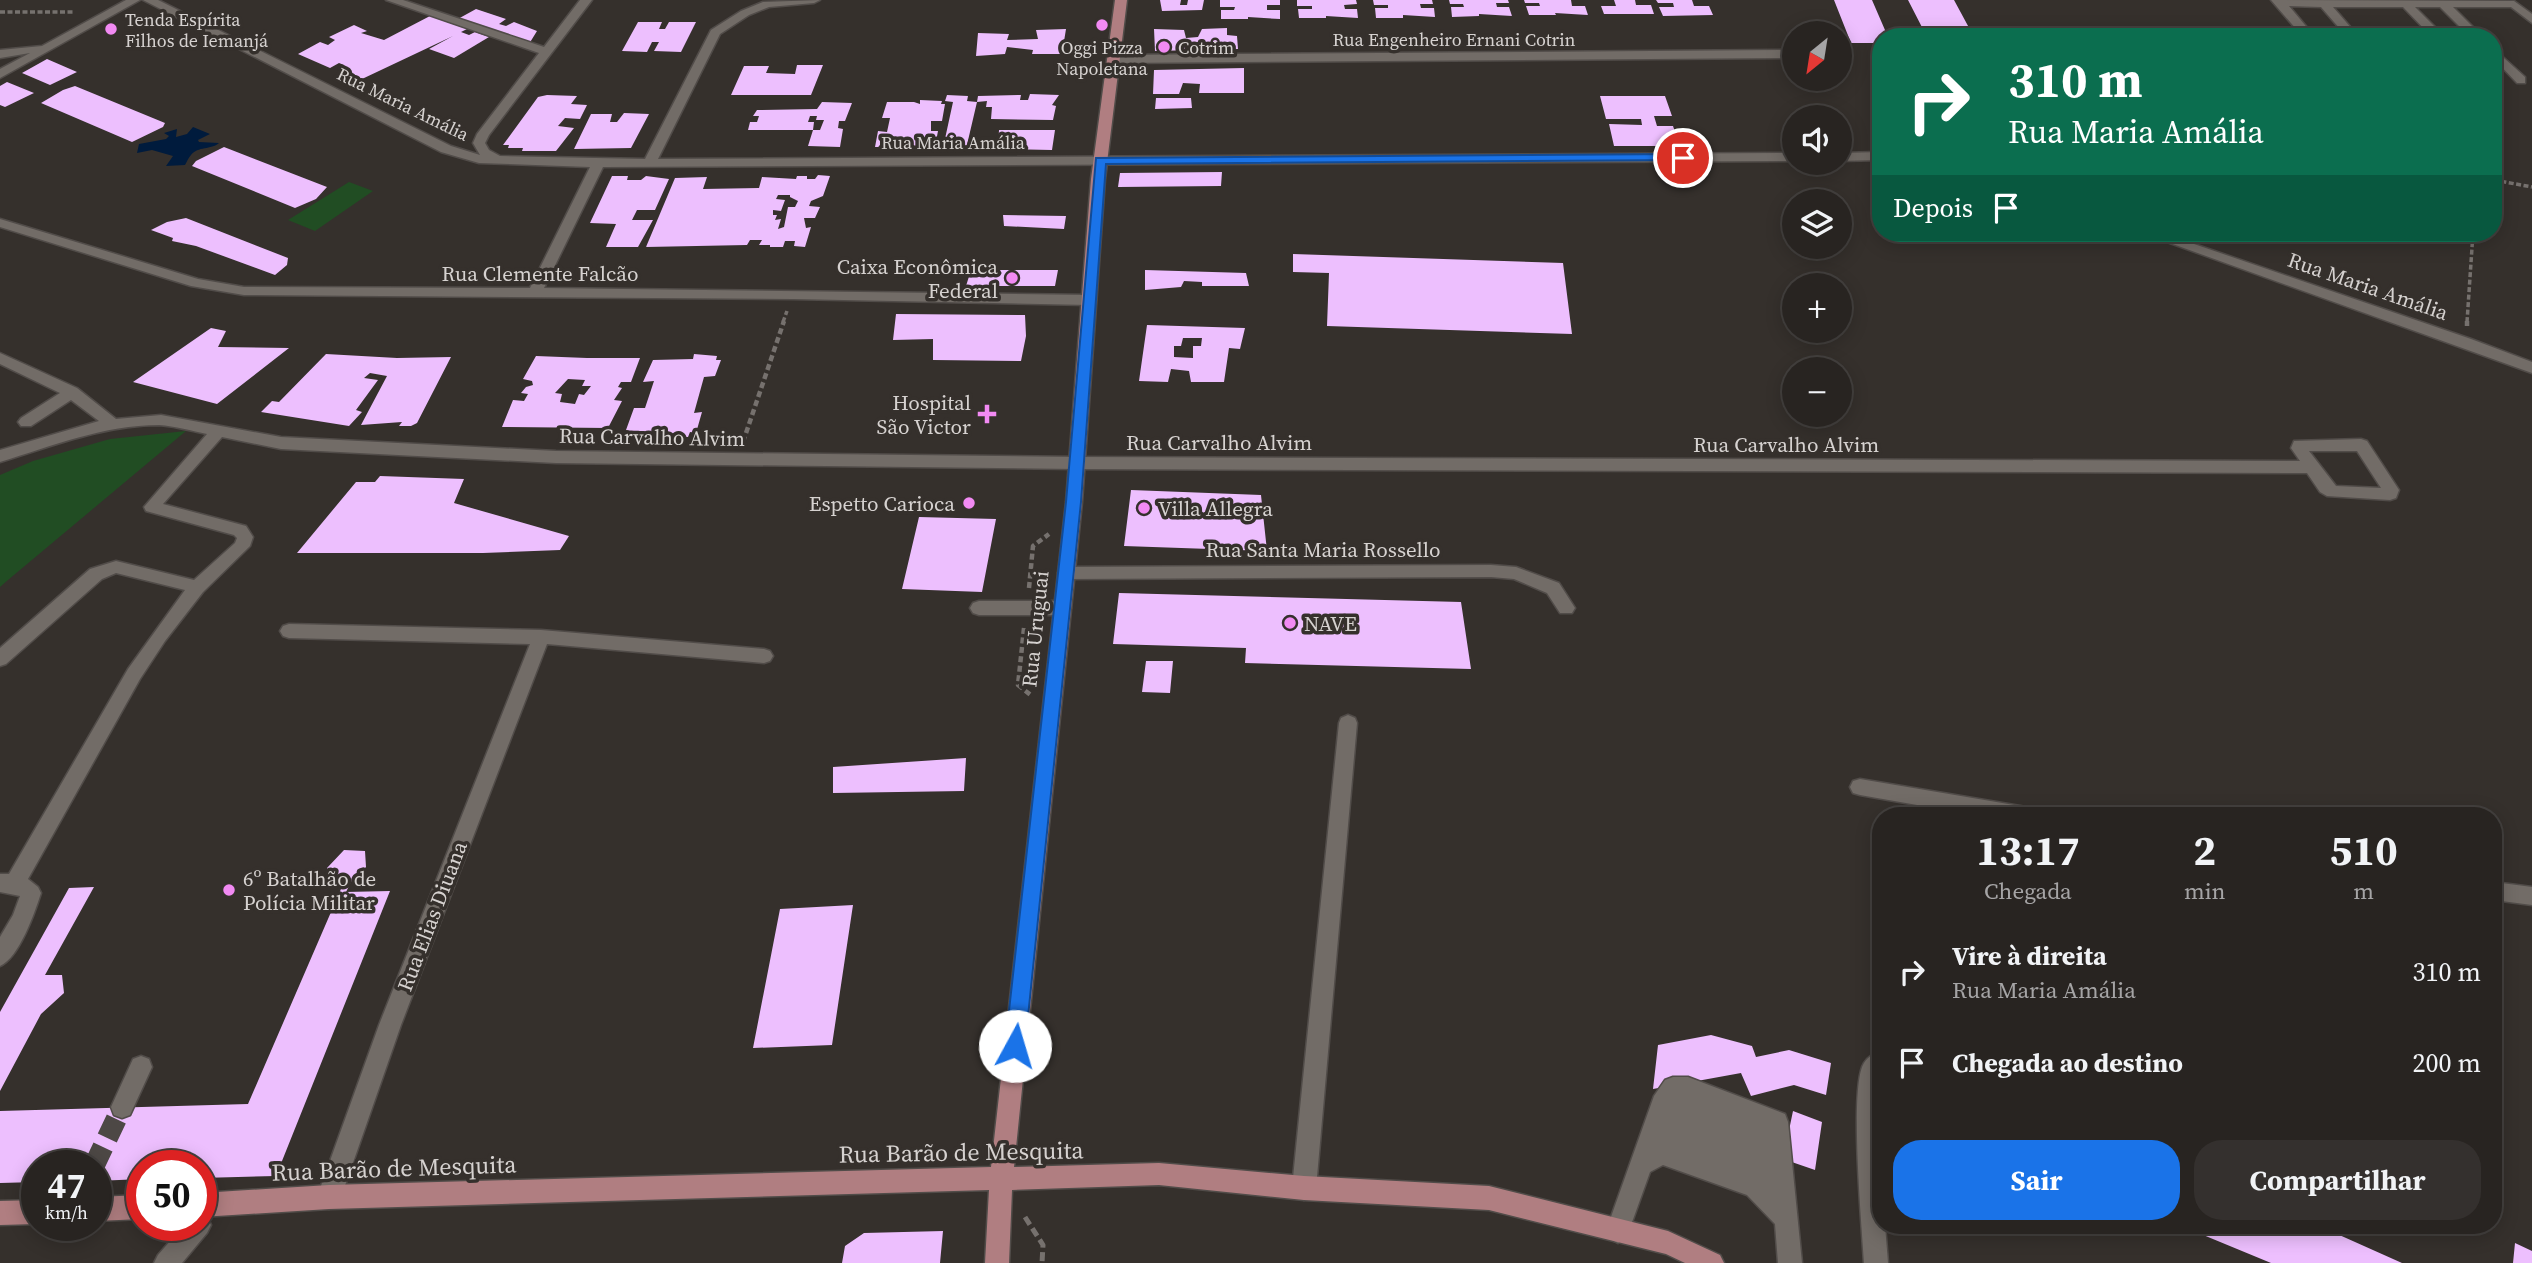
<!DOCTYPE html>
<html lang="pt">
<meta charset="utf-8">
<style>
:root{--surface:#282421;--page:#34302e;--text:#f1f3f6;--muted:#a5a4a5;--line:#44413f;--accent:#1a73e8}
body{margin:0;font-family:"Source Serif 4",serif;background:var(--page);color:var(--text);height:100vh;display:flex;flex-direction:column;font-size:26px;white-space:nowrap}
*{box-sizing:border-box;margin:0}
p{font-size:23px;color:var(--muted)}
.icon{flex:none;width:38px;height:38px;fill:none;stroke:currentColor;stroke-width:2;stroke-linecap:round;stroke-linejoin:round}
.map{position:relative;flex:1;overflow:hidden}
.panel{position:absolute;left:1872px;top:807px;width:630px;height:427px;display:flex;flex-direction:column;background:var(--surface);border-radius:28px;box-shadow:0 4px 18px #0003,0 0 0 2px var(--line)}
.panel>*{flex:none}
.top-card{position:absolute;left:1872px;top:28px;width:630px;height:214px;border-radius:28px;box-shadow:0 4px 18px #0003,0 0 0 2px var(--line);background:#0b6e4f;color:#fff;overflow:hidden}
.needle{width:46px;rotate:210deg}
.tools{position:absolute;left:1782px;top:21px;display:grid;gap:14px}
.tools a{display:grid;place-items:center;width:70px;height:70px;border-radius:50%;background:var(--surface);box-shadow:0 4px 18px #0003,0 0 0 2px var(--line);font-size:35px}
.speed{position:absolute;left:21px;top:1150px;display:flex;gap:14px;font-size:35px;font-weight:700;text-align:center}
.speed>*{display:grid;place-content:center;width:91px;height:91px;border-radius:50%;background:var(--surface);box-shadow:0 4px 18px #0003,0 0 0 2px var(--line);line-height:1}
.speed small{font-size:18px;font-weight:400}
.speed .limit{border:10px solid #d22;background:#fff;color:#111}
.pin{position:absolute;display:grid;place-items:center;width:60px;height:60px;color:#fff;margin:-30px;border:4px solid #fff;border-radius:50%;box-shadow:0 2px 7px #0007}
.me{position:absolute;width:77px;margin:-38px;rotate:6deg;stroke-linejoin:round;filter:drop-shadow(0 0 5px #0008)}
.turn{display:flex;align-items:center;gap:24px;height:147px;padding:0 21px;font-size:32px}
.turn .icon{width:91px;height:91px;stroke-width:2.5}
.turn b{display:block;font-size:49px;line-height:60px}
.then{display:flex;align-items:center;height:66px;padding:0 21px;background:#0003;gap:14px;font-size:26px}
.eta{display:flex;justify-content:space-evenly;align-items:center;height:119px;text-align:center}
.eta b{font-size:42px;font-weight:700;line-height:49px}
.button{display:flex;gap:14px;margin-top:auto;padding:14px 21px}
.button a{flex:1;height:80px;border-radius:28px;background:var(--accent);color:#fff;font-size:28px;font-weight:700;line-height:80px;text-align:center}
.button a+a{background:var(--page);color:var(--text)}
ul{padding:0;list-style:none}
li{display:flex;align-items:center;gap:21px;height:91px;padding:0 21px}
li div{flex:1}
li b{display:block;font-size:26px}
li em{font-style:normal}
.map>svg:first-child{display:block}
</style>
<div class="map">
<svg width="2532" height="1263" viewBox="0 0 2532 1263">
<rect width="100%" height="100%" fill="#35302c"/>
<path fill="#214d23" d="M349 182 373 191 315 231 288 220Z
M186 431 8 580 0 587V475L33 461 110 439Z"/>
<path fill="#001b3d" d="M193 127 210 134 198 140 199 142 219 143C211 150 198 146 191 155 188 158 187 162 185 165L166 166 173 156 152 150 137 153 139 144 166 139 169 136 164 133 177 129 176 137 187 134Z"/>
<path fill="#edbffe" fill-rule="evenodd" d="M1160 0H1181L1180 5H1187L1188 0H1204L1202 10 1162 11Z
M1220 0H1280V5H1267V10H1280V19L1248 17V19H1221V10H1234L1235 7H1220Z
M1297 0H1356L1357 4 1344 5 1345 9H1357L1358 18 1326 16V18H1299L1298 9H1312V6H1297Z
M1373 0H1432L1433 4H1420L1421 8H1434L1435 17 1403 15V18H1376L1375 8H1388V5H1374Z
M1449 0H1508L1509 3H1496L1497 7H1509L1512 16 1479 14V16L1452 17 1451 7H1464L1463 4H1450Z
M1524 0H1571L1572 6H1585L1588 15 1555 13 1556 15H1529L1526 6H1540L1539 3H1525Z
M1614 0H1635L1636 5H1651L1654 14H1604L1601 6H1616Z
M1656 0H1692L1694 6H1709L1713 15 1663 16 1659 7H1674L1673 3H1658Z
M1834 0H1872L1888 37H1881V43H1851Z
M1908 0H1954L1974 37H1927Z
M476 9 506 19 499 24 506 26 514 22 537 31 529 44 456 20Z
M430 16 467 29 461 32 469 35 475 32 489 37 454 58 429 49 453 36 362 79 342 71 345 69 340 67 344 65 339 63 330 68 298 54 320 42 328 45 335 40 329 37 354 25 367 31 361 33 384 40Z
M638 22H662L659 29H665L669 22H696L681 52 654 51 659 42H652L647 52 622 51Z
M1227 28V35L1237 36 1238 49 1155 51 1154 29 1184 30 1186 38 1198 37 1202 29Z
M1066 29 1062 54H1032L1033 50 1007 47 1005 54 976 56 978 33 1009 34 1007 40 1038 39 1036 30Z
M47 59 77 72 50 85 22 73Z
M797 65H823L811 95H731L744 66H769L766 73 795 74Z
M1244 68V93H1199L1200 84 1183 83 1179 94H1153L1154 70Z
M7 82 34 93 5 107 0 105V86Z
M75 86 165 123 163 127 132 142 41 103 63 90Z
M1030 94 1059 95 1052 105 1056 106 1053 120 991 119 992 107H986L987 101 977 102 978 96 1021 95 1020 100H1028Z
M547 95 577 96 571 104 587 105 580 119 565 118 558 126 574 128 556 151H522L523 148H508L509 145H503L538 97Z
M947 95 968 96 967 101 977 102 966 149 943 148 953 102 945 101Z
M1600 96H1665L1672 116H1654L1657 126H1673L1680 146H1614L1609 124 1642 125 1641 119H1606Z
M1156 98H1191L1192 108 1155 109Z
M920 100 942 101 941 104H945L942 121H931V131H938L935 147H875L878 131 887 132 890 118H882L887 102H914L920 104Z
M822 102 852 103 845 121H839L838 128 843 129 840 147 808 146 813 130H820L824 120H816L817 116H810L808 122H814L813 130H748L750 122H757L759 116H753L757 110 817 109Z
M624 113 649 114 631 148 574 149 591 114H612L610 122H617Z
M999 130H1055L1052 150 998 149Z
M224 147 327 187 316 199 295 208 192 166 196 161Z
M1222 172 1221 186 1118 187 1120 173Z
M818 175 830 176 823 196 811 201 809 206 820 207 815 218H804L806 228 811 227 805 247 794 246 795 241H785L783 247H770V245H759L762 240H750L747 245 646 247 675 178 707 177 703 189 759 188 762 177 796 179 797 176H807V179H815ZM778 195H790V197L798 201 795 207H788L784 227 778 229 781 219 775 220 777 215H773V210L781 211 785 200 776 199Z
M612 176H628L627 180H641L646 176 669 179 655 210H637L632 220H653L638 247H606L616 224 590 223Z
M1003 215 1066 216 1064 229 1004 226Z
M186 218 288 258 287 265 275 275 196 246 172 241 173 238 151 230 167 222Z
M1293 254 1563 263 1572 334 1327 326 1329 273 1293 272Z
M971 270H1058L1055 286H966Z
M1145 270 1246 273 1249 286H1202V282L1184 281 1181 287 1145 290Z
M896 314 1025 315 1026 336 1021 361 933 360V339L893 340Z
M1147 325 1245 328 1240 349 1229 348 1224 382H1191L1189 371 1171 369 1168 382 1139 381ZM1183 338H1202L1201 346H1193V358L1174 357V346H1181Z
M211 328 226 331 218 347 289 348 217 404 133 382Z
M326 354 397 358 451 357 417 423 411 426H399L402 422 361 425 387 376 370 373 364 378 378 380 356 410 362 412 349 426 261 412 272 401 279 402Z
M694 354 717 356 716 360H721L715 376 704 377 694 413 702 412 696 433 690 432 688 437H665L666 433 660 434 662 430H657L653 435H630L631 431 626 430 634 408H645L654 381 643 382 653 360 693 359Z
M536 356 587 358H640L631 382H621L618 387 622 388 614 400 622 401 608 428 502 427 513 400 524 401 528 394 521 393 526 387 533 385 532 381 523 379ZM568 379 585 380 582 386H591L584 395 579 394 575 404 560 402 562 394 555 393Z
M380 476 464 479 454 503 569 536 560 550 483 553H297L356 482H375Z
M1131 490 1261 495 1267 551 1124 546Z
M919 517 996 519 982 592 902 589Z
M1119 593 1461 602 1471 669 1245 663 1246 648 1113 644Z
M1146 661H1173L1170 693 1142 692Z
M966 758 964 791 833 793V767Z
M344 850 365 851 366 867 351 882 346 892 390 891 276 1176 201 1178V1166H142V1179L96 1181V1166H37V1182L0 1183V1111L248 1104 344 882H329L327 868Z
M94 887 45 975H62L64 993 41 1014 0 1091V1012L69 888Z
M853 905 832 1045 753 1048 780 909Z
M1711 1035 1752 1046 1756 1057 1789 1050 1831 1063 1826 1095 1794 1085 1751 1096 1741 1073 1653 1089 1658 1045Z
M1793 1111 1822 1122 1815 1170 1783 1159Z
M2179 1225H2317L2402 1263H2271Z
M943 1231 940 1263H842L845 1246 864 1233Z
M2515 1243 2532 1251V1263H2513Z"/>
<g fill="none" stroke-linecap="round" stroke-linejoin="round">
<path stroke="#4d4845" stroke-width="21" stroke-dasharray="21 10" stroke-linecap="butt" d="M94 1166 122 1107"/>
<defs>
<path id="minor" d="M126 0H140L0 78V69L30 53 0 58V50L42 46Z
M143 0H158L451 146 480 155 473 143 477 134 539 53 386 0H403L544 47 580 0H592L489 135 485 143 489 150 500 156 645 159 711 30 741 11 763 2 820 0 814 3 769 7 749 15 720 34 658 159 1794 153V161L603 167 544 288 1089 295 1096 300 1089 305 793 299 244 295 191 286 0 227V219L198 279 244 287 530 288 590 167 479 163 441 152Z
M2271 0 2514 1 2532 14V23L2511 7H2453L2483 37H2470L2440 7H2415L2445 37H2432L2403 7H2333L2359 37H2347L2321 7 2289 6 2315 37H2303Z
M2494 49 2525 77V83H2517L2494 59Z
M1794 50V58L1115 63 1109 59 1115 55Z
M1881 152V160L1839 161V153Z
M2142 233H2162L2471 339 2532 362V373Z
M0 353 77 388 116 419 161 415 281 437 556 451 1077 457 2300 461 2291 448 2294 441 2361 439 2367 441 2399 490 2396 498 2390 500 2327 496 2320 492 2307 473 1077 469 556 463 281 449 222 437 163 504 246 526 253 537 250 546 203 592 165 641 140 679 28 879 38 887 41 893C35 912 19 958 0 966V937L13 915 20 896 0 892V874H9L128 669 185 590 116 573 102 579 6 664 0 666V648L90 569 116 561 194 580 235 543 237 538 234 535 146 511 144 507 207 434C192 431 175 426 159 425 104 425 52 446 0 462V450L99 421 71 400 31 426H21L18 422 21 418 60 393 0 364ZM2309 451H2357L2381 488 2336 486Z
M1491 565 1516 567 1559 583 1575 608 1572 613H1560L1547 593 1514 579 1491 577 1066 579 1060 578 1058 573 1060 568 1066 567Z
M979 601H1062L1068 603 1071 608 1068 613 1062 615H979L973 613 970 608 973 603Z
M289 624 541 630 764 649 770 651 773 656 770 661 764 663 547 644 401 1025 341 1197 337 1205 329 1209 321 1205 317 1197 379 1025 530 644 289 638 283 636 280 631 283 626Z
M1348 715 1355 718 1357 723 1316 1188 1312 1196 1304 1200 1296 1196 1292 1188 1339 723 1341 718Z
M1860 779 2032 808 2039 810 2041 816H1980L1860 795 1853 793 1850 787 1853 781Z
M2494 882 2532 887V905L2494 900Z
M1881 1050V1225H1885L1888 1263H1864C1862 1228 1849 1086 1864 1063 1868 1057 1874 1053 1881 1050Z
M141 1056 149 1059 152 1067 130 1115 122 1118 114 1115 111 1107 133 1059Z
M1673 1077H1688L1785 1114 1788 1122 1802 1263H1778L1775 1224 1747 1195 1663 1165 1650 1172 1626 1239 1618 1243 1610 1239 1606 1231 1654 1096 1665 1080Z
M201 1214 207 1217 211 1225 207 1233 182 1263H154L158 1255 184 1225H201Z"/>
<path id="major" d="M1115 0H1127L1105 179 1082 502 1014 1167 1159 1163 1304 1176 1489 1186 1668 1231 1720 1255 1724 1263H1685L1666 1254 1489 1210 1304 1200 1159 1185 1012 1190 1009 1263H985L989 1190 329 1209 201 1217V1193L329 1185 991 1167 1066 502 1091 179Z
M142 1195V1219L96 1221V1197Z
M37 1200V1224L0 1225V1201Z"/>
</defs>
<use href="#minor" stroke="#514c49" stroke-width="3"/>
<use href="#major" stroke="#514c49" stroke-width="3"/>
<path stroke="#76716e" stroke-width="3.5" stroke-dasharray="5 2.5" stroke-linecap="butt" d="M0 12H74
M2494 180 2532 187
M783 322 787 311
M2467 322 2473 233"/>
<path stroke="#76716e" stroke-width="4.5" stroke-dasharray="6 3.5" stroke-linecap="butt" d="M2467 326V321
M743 442 784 321
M1029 588 1033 546 1049 534
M1024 628 1018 685 1032 696"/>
<path stroke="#76716e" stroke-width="5" stroke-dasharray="9 4.5" stroke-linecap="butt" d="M1025 1217 1043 1245 1042 1263"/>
<use href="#minor" fill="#726c67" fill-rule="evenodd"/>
<use href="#major" fill="#b07e81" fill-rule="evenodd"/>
</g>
<path fill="#1a73e8" stroke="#114b97" stroke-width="2" d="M1683 154 1687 155V160L1106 164 1081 502 1025 1046 1022 1053 1015 1056 1008 1053 1005 1046 1066 502 1096 158Z"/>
<g fill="#f28af3" stroke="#35302c" stroke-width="2.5">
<circle cx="1102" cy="25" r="7"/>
<circle cx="111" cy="29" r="7"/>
<circle cx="1164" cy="47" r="7"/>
<circle cx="1012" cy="278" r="7"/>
<path d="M983.5 403.5h7v7h7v7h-7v7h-7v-7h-7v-7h7z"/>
<circle cx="969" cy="503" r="7"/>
<circle cx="1144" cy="508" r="7"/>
<circle cx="1290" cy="623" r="7"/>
<circle cx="229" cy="890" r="7"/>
</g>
<g text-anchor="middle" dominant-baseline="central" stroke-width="7" stroke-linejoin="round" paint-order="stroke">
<g font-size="18" fill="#d6d2d0" stroke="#35302c" text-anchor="start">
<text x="125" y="19">Tenda Espírita<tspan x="125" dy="21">Filhos de Iemanjá</tspan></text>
<text x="1102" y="47" text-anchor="middle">Oggi Pizza<tspan x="1102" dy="21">Napoletana</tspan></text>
<text x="1178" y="47">Cotrim</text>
</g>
<g font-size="18" fill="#d6d2d0" stroke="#35302c">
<text x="1454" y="39">Rua Engenheiro Ernani Cotrin</text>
<text transform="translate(403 104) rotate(26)">Rua Maria Amália</text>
<text x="953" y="142">Rua Maria Amália</text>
</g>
<g font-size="21" fill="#d6d2d0" stroke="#35302c" text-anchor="end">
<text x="998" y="266">Caixa Econômica<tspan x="998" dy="24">Federal</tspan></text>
<text x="971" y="402">Hospital<tspan x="971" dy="24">São Victor</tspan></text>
<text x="955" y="503">Espetto Carioca</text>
<text x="1158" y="508" text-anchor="start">Villa Allegra</text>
<text x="1304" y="623" text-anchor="start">NAVE</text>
<text x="243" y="878" text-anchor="start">6º Batalhão de<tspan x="243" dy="24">Polícia Militar</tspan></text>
</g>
<g font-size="21" fill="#d6d2d0" stroke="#35302c">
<text x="540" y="273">Rua Clemente Falcão</text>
<text transform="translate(2368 286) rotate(19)">Rua Maria Amália</text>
<text transform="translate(652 437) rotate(1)">Rua Carvalho Alvim</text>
<text x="1219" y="442">Rua Carvalho Alvim</text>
<text x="1786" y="444">Rua Carvalho Alvim</text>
<text x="1323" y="549">Rua Santa Maria Rossello</text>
<text transform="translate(1035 629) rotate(-84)">Rua Uruguai</text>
<text transform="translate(432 916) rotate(-69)">Rua Elias Diuana</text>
</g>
<g font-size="24" fill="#d6d2d0" stroke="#35302c">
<text transform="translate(961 1152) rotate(-1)">Rua Barão de Mesquita</text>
<text transform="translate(394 1168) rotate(-2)">Rua Barão de Mesquita</text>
</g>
</g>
</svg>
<div class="tools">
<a><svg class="needle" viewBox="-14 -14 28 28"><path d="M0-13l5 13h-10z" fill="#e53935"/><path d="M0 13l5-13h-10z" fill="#a5a4a5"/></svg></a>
<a><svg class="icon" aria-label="sound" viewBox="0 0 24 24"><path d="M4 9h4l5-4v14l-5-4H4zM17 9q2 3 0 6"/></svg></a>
<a><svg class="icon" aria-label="layers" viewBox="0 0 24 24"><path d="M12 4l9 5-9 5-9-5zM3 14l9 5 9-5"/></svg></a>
<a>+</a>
<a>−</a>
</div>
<div class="speed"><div>47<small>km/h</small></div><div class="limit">50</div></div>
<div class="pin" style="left:1683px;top:158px;background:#d93025"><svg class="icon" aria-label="arrive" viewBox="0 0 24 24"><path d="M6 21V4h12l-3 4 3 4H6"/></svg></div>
<svg class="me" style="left:1015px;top:1046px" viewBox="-20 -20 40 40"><circle r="19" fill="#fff"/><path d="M0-13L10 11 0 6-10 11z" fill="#1a73e8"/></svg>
<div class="top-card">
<div class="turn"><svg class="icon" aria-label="right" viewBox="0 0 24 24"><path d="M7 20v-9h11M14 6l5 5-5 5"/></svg><div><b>310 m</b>Rua Maria Amália</div></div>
<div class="then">Depois<svg class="icon" aria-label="arrive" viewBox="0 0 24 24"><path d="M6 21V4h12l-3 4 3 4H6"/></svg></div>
</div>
<section class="panel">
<div class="eta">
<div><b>13:17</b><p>Chegada</p></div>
<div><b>2</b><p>min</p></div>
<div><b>510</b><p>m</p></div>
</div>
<ul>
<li><svg class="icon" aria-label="right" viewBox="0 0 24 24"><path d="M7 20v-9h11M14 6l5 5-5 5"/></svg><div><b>Vire à direita</b><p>Rua Maria Amália</p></div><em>310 m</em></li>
<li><svg class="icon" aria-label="arrive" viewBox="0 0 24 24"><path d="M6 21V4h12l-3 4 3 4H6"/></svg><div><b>Chegada ao destino</b></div><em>200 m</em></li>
</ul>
<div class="button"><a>Sair</a><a>Compartilhar</a></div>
</section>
</div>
